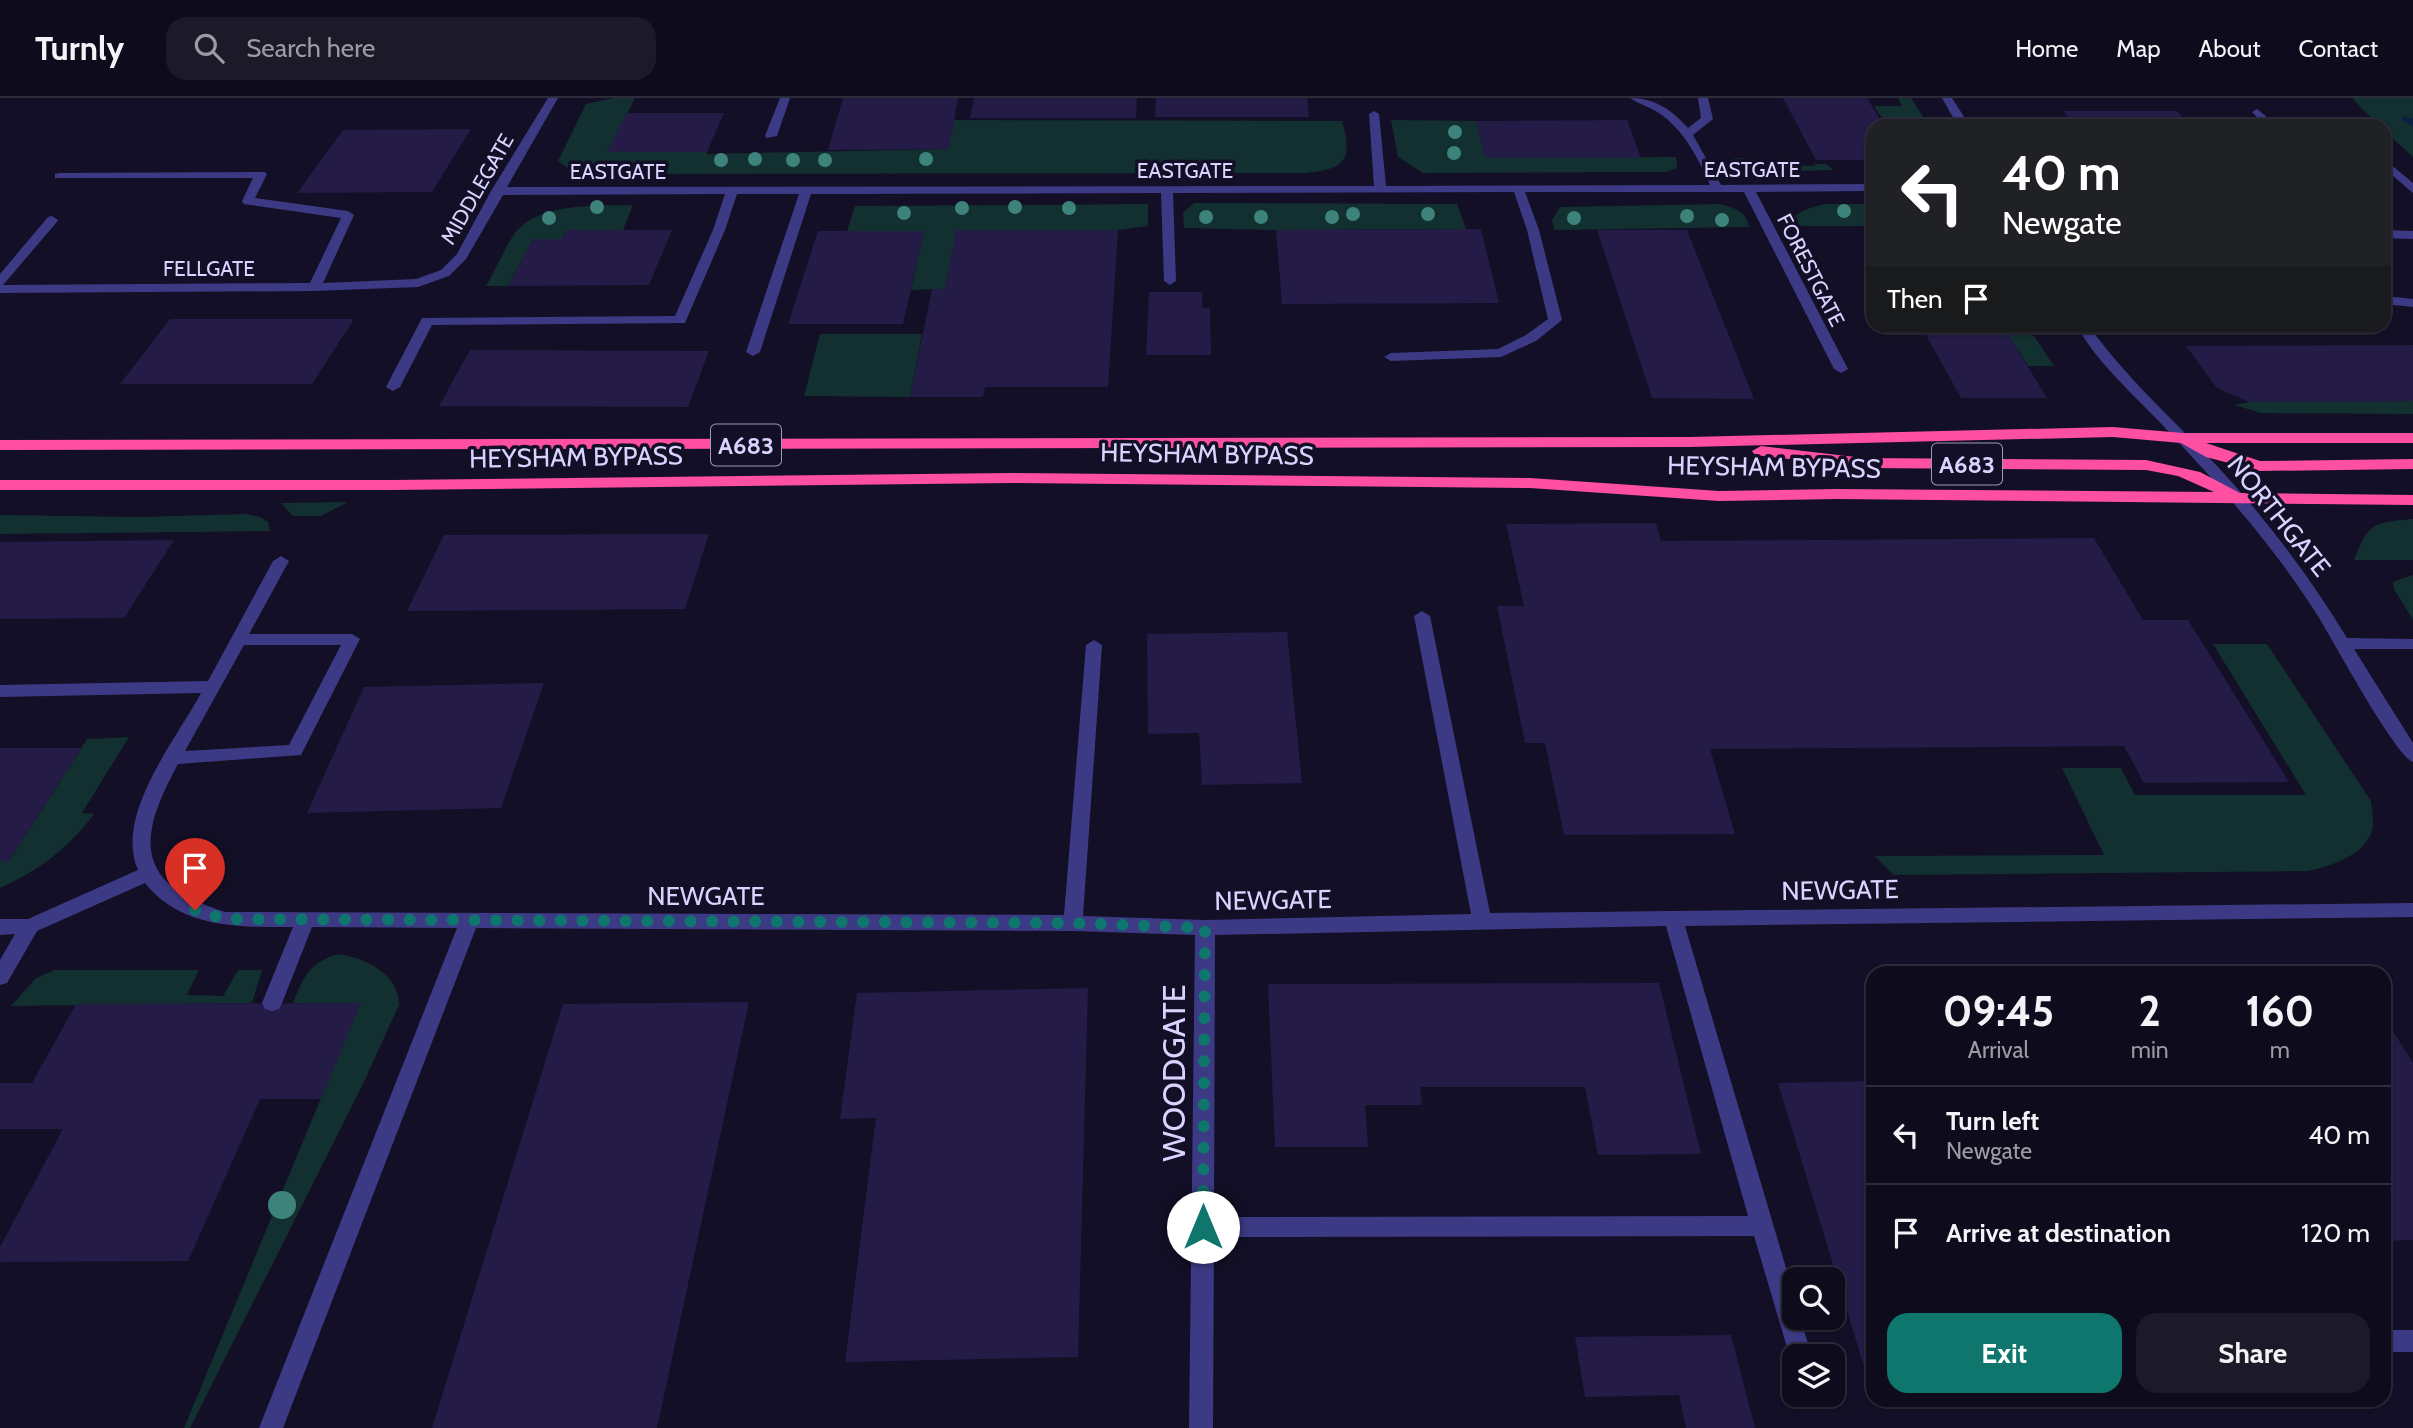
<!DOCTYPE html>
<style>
:root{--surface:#0e0b1c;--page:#1c1929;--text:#f1f3f6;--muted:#9b9ba3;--line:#2e2b3b;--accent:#0f766e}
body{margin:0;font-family:Cabin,sans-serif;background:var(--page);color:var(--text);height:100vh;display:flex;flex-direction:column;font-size:26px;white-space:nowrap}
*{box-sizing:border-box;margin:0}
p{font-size:23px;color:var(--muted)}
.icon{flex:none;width:38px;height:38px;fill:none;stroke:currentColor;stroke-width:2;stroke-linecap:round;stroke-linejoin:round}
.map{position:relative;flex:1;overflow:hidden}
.drawer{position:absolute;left:1866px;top:868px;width:525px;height:441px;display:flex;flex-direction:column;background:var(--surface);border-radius:21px;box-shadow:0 2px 5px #0004,0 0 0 2px var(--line)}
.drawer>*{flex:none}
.top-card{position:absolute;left:1866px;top:21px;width:525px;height:214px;border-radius:21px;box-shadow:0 2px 5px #0004,0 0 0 2px var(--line);background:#202124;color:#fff;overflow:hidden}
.buttons{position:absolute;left:1782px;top:1169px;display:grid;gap:14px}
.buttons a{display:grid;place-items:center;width:63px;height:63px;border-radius:14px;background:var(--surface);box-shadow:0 2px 5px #0004,0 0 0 2px var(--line);font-size:35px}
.pin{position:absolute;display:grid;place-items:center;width:60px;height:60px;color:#fff;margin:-72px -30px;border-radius:50% 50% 50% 0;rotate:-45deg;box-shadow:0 0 7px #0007}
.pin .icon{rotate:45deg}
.me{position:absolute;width:77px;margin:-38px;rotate:0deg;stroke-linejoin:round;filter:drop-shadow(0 0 5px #0008)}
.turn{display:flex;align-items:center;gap:24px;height:147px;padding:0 21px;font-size:32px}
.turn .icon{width:91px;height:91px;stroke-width:2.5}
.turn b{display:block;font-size:49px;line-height:60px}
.then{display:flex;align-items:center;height:66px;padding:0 21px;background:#0003;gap:14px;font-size:26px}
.eta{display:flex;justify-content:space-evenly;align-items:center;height:119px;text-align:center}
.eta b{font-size:42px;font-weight:700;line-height:49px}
.cta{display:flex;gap:14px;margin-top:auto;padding:14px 21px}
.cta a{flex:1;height:80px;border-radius:21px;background:var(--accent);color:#fff;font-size:28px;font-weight:700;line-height:80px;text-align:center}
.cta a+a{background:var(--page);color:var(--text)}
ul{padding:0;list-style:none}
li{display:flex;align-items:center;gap:21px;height:98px;padding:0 21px;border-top:2px solid var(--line)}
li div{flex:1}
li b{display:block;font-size:26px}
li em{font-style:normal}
header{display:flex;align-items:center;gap:42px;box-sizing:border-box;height:98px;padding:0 35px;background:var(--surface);border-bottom:2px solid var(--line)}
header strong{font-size:33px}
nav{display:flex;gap:38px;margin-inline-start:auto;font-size:24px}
.search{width:490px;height:63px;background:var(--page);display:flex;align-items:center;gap:18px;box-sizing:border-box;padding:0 24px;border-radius:21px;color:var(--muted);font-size:26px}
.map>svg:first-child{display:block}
</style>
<header>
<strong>Turnly</strong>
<div class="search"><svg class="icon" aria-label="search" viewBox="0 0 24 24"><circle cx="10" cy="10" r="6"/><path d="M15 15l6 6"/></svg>Search here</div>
<nav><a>Home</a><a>Map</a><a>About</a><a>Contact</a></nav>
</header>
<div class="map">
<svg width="2413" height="1330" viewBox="0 0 2413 1330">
<rect width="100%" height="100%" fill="#130f26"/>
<path fill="#12302f" d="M614 0H635L608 54H707V56L948 51 954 22 1342 23C1353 62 1346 71 1306 75L606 76C587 75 573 76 558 63L586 6Z
M1898 0H1911L1929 28H1887L1874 8H1902Z
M2352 0H2413V59L2384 32V28H2379Z
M1391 22 1476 23 1486 60 1676 59 1677 70 1666 74 1423 75 1398 59Z
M1732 60H1744L1748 67 1815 68V66H1826L1834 72 1745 74 1736 68Z
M1194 105 1457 106 1466 131 1276 132 1184 130 1183 115Z
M1148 106V128L1118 132H957L945 191 911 192 924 133H847L855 108Z
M1719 106C1733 109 1747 113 1749 129L1554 132 1552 122 1560 109Z
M1827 106H1872V128H1792L1791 121C1802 112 1813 108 1827 106Z
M633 107 623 132H566L562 141H533L508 188H486C496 171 504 151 515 135 538 104 599 108 633 107Z
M2004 230 2034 238 2054 268H2028Z
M820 236H922L910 299 804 298Z
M2413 303V316L2261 315 2234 307 2249 304Z
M348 404 321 418H293L281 405Z
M246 416 260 419 268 424 270 433 0 436V417L140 419Z
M2413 421V462H2354C2370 423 2373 425 2413 421Z
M2413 477V522L2394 491 2393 484Z
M2213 546H2267L2371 703C2372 711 2373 719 2373 726 2371 756 2331 768 2308 773L1894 777 1875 758 2104 757 2062 670H2121L2135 697H2306Z
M129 639 82 715 94 716C70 749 37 774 0 790V763H9L87 641Z
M339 856C366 861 399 875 399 907L362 988 190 1330H184L360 906 293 905C303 879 311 863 339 856Z
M54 872H199L187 897 223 898 238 872H262L252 905 11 908 35 881Z"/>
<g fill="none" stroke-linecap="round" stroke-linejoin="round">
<path fill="#0a1f44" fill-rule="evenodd" d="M2402 18 2413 21V29L2402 22Z"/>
</g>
<path fill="#241b47" d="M843 0H958L949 51 828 52Z
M974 0H1137L1136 20H970Z
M1156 0H1307L1309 19H1155Z
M1783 0H1867L1884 28H1872V62H1816Z
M2063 13H2177L2191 28H2075Z
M627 15H724L707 54H607Z
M1627 22 1641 60H1486L1476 23Z
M471 31 432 94 297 95 343 32Z
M1481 131 1499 205 1282 206 1276 132Z
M566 132H672L649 187 508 188 533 141H562Z
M956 132H1118L1108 289H985L983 299H910L932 191H945Z
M1597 132H1687L1754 301 1652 300Z
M818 133H924L903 226H788Z
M1149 194H1202V210H1210L1211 257H1146Z
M170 221H354L312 286H120Z
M1921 228H2003L2047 300H1961Z
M2413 247V303L2249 304 2217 290 2186 248Z
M470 252 709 253 688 309 439 308Z
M1656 425 1661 443 2094 440 2143 522H2188L2289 684 2144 685 2124 648 1710 651 1735 736 1564 737 1545 645H1525L1497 508H1524L1506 426Z
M709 436 685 511 407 513 444 437Z
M174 442 124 520 0 521V444Z
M1287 534 1302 685 1202 687 1199 635 1148 636 1147 536Z
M544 585 501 710 307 715 364 589Z
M0 650H81L9 763H0Z
M1659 885 1701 1056 1598 1057 1585 989H1420L1422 1007H1365L1368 1049H1275L1268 886Z
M1088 890 1078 1259 845 1264 876 1020 840 1021 857 895Z
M749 904 657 1330H432L563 906Z
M361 905 321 1001H260L188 1163 0 1164V1149L63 1031H0V985H32L76 906Z
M2384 933H2393L2413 965V1142L2384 1143Z
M1872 983V1275H1866L1778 985Z
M1731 1237 1755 1330H1686L1679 1297 1585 1299 1575 1239Z"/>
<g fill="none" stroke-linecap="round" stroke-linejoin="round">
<path fill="#3d3a85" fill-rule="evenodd" d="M548 0H558L507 89 1374 88 1369 16 1374 13 1379 16 1386 88 1710 87C1698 60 1684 32 1659 15 1650 9 1638 6 1630 0 1655 0 1672 12 1688 30L1701 20 1698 0H1708L1713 21 1693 37 1721 87 1872 86V93L1756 94 1848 271 1841 275 1834 271 1744 94H1525L1539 132 1562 222 1536 243 1501 259 1391 263 1384 259 1391 255 1498 251 1526 237 1548 221 1527 132 1514 94 1173 95 1176 183 1170 187 1164 183 1161 95 811 96 760 254 753 258 746 254 799 96H737L725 132 685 225 432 227 400 289 393 293 386 289 422 220 675 218 713 132 725 96 503 97 466 161 449 178 418 189 315 193 0 195V176L48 119 52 118 58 122 56 125 3 187 310 185 341 120 244 106 242 103 253 80H55V76L59 75 265 74 267 76 255 100 348 113 354 117 323 185 416 181 441 172 457 156 491 93Z
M780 0H790L777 38 767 40 765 38Z
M1942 0H1952L1968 25H2045L2051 28H1958Z
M2257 11 2278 28H2266L2252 14Z
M2384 61 2413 85V95L2384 70Z
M2384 132 2413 133V141L2384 140Z
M2384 198 2413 201V209L2384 206Z
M2077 228H2089C2126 280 2175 323 2219 370 2267 422 2310 479 2347 540L2413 541V551H2354L2413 645V664C2396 659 2332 541 2318 518 2275 450 2222 390 2167 332 2137 299 2098 267 2077 228Z
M281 458 289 463 249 536H352L360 541 301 657 178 666C137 741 134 786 225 814L1064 817 1086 547 1094 542 1102 547 1083 818 1205 822 1471 816 1414 518 1422 513 1430 518 1490 815 2413 805V819L1685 828 1794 1197V1220H1800L1812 1258H1794V1267L1792 1266 1754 1138 1214 1139 1213 1330H1189L1195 837 1073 833 476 830 283 1330H259L457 830 312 829 282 905 279 911 272 913 265 911 262 905 293 829C240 829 181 831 145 785L37 833 7 885 0 887V862L15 836 0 837V821H28L138 772C114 717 176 642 201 595L0 599V587L208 583 273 463ZM244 547H341L289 647 185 653ZM1666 828 1748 1118 1214 1119 1215 837Z
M2393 1232H2413V1254H2393L2385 1251V1235Z"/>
<path fill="#ff4fa3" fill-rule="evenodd" d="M2113 329 2183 335H2413V345H2206L2260 363 2413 361V371L2259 373 2206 359 2181 345 2113 339 1690 349 0 352V342L1690 339Z
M1761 348 1864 360 2146 362 2200 374 2240 395 2413 397V407L1837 401 1719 403 1530 390 1012 385 392 392H0V382H392L1012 375 1530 380 1719 393 1837 391 2214 394 2178 378 2146 372 1864 370 1755 357 1752 353Z"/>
</g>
<g fill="#3d827b">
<circle cx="1455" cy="34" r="7"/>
<circle cx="1454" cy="55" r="7"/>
<circle cx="755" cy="61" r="7"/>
<circle cx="926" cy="61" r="7"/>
<circle cx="721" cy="62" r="7"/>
<circle cx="793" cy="62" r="7"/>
<circle cx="825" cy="62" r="7"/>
<circle cx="597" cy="109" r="7"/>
<circle cx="1015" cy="109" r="7"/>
<circle cx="962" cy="110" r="7"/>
<circle cx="1069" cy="110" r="7"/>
<circle cx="1844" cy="113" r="7"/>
<circle cx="904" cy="115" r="7"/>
<circle cx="1353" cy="116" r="7"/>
<circle cx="1428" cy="116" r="7"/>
<circle cx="1687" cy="118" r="7"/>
<circle cx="1206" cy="119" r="7"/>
<circle cx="1261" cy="119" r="7"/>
<circle cx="1332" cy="119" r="7"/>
<circle cx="549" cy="120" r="7"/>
<circle cx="1574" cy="120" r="7"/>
<circle cx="1722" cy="122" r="7"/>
<circle cx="282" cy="1107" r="14"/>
</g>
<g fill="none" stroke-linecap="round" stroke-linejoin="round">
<path stroke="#0f766e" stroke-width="12" stroke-dasharray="0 21.6" d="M195 812 225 821 1073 825 1205 830 1203 1129"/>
</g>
<g text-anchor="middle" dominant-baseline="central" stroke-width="7" stroke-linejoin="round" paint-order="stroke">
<g font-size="21" fill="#d9d4ff" stroke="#130f26">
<text x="1752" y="71">EASTGATE</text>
<text x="1185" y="72">EASTGATE</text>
<text x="618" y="73">EASTGATE</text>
<text transform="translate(477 91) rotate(-60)">MIDDLEGATE</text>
<text x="209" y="170">FELLGATE</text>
<text transform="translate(1811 172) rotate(63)">FORESTGATE</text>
</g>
<g fill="#130f26" stroke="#9e99be" stroke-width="2">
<rect x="711" y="326.5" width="70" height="41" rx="5"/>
<rect x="1932" y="345.5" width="70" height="41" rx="5"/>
</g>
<g font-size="24" font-weight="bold" fill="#d9d4ff">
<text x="746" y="347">A683</text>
<text x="1967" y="366">A683</text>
</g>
<g font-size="26" fill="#d9d4ff" stroke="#130f26">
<text transform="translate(1207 356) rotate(1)">HEYSHAM BYPASS</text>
<text transform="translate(576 359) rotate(-1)">HEYSHAM BYPASS</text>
<text transform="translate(1774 369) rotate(1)">HEYSHAM BYPASS</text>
<text transform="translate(2279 418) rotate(51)">NORTHGATE</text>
<text transform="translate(1840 792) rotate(-1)">NEWGATE</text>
<text x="706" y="798">NEWGATE</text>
<text transform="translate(1273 802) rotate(-1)">NEWGATE</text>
</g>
<g font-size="32" fill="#d9d4ff" stroke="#130f26">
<text transform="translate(1173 975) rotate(-90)">WOODGATE</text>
</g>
</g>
</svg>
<div class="buttons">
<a><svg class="icon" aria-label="search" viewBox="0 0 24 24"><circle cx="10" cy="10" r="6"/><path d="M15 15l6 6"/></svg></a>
<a><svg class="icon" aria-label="layers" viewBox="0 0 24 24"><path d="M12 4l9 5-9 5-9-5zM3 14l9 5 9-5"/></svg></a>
</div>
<div class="pin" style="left:195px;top:812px;background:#d93025"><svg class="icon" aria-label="arrive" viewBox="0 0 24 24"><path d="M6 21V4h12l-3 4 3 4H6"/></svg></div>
<svg class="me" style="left:1203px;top:1129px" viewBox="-20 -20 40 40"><circle r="19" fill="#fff"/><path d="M0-13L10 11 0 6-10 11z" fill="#0f766e"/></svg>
<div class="top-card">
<div class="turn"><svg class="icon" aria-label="left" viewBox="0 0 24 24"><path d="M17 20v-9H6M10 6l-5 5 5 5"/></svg><div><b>40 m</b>Newgate</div></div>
<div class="then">Then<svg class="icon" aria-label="arrive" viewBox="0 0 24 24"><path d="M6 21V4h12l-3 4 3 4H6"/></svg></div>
</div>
<section class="drawer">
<div class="eta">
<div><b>09:45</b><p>Arrival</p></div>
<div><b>2</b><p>min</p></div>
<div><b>160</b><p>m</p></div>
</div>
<ul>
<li><svg class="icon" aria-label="left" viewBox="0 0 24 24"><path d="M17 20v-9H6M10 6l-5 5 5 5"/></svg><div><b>Turn left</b><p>Newgate</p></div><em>40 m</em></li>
<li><svg class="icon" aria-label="arrive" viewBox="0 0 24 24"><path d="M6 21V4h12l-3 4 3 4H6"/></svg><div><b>Arrive at destination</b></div><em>120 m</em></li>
</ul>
<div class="cta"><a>Exit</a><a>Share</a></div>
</section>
</div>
